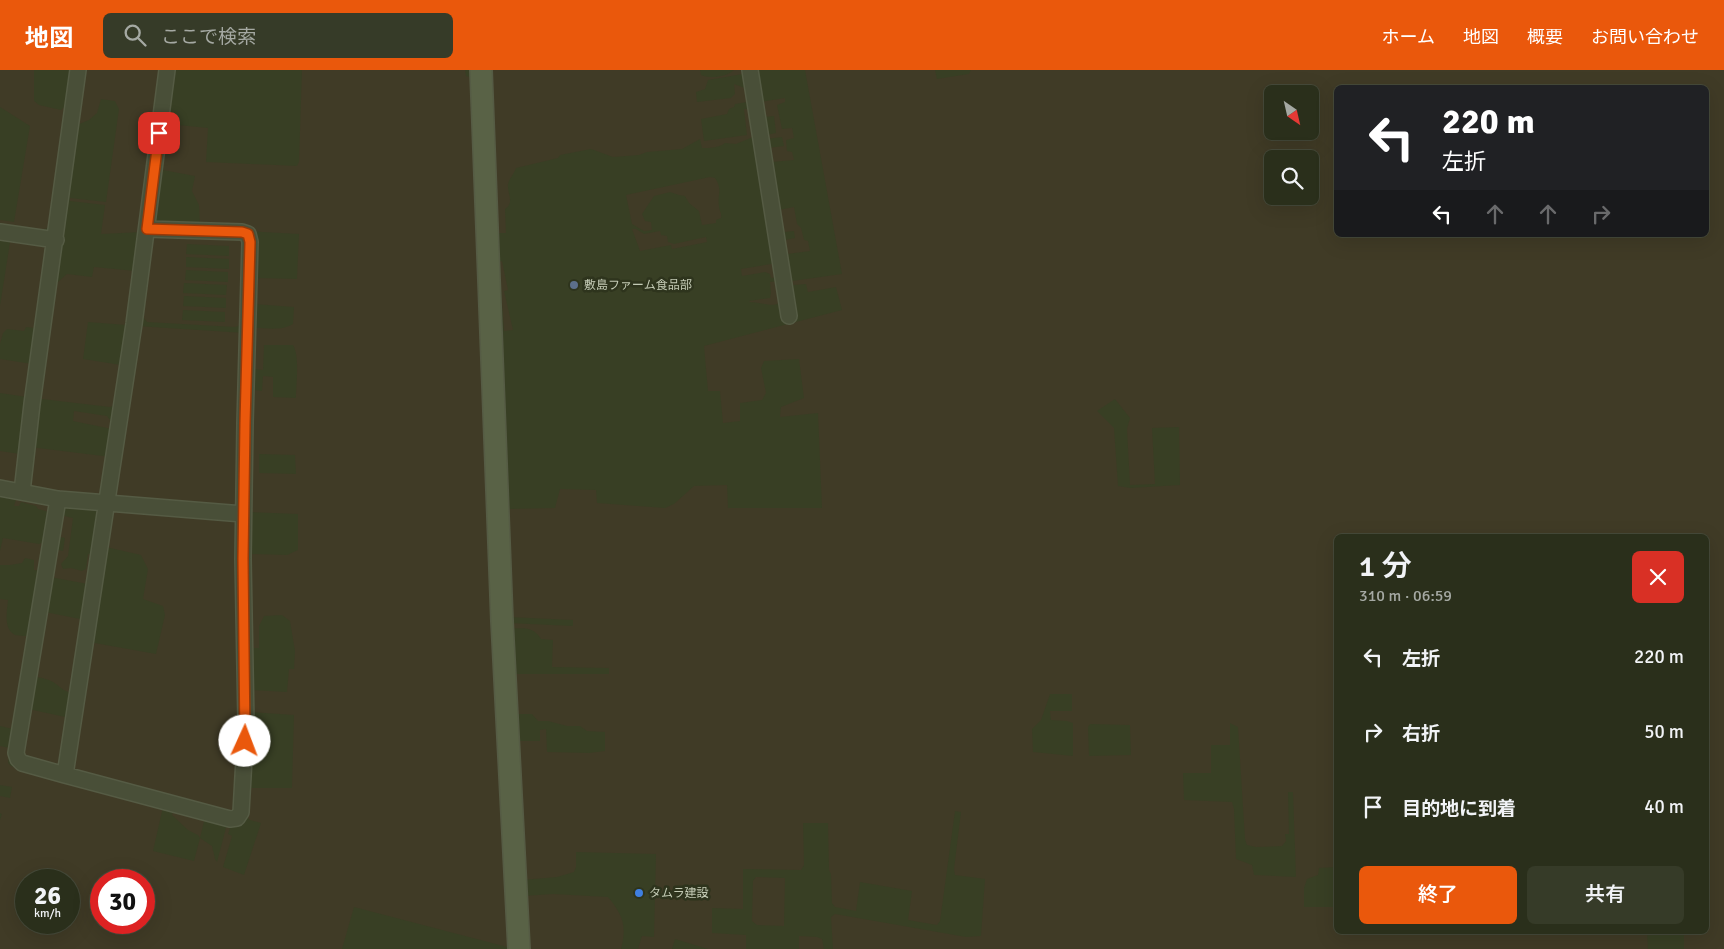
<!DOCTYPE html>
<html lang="ja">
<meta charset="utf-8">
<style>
:root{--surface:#2a2f1b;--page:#363b28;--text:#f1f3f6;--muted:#a5a9a3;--line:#464a3a;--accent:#ea580c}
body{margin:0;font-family:Signika,"Noto Sans JP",sans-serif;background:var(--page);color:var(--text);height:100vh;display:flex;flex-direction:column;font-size:19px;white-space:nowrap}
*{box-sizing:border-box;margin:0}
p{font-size:16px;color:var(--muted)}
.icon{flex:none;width:28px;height:28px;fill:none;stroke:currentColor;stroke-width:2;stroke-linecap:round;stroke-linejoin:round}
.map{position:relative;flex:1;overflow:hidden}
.drawer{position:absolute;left:1334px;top:464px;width:375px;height:400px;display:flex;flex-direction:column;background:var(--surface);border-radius:8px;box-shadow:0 5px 20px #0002,0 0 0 1px var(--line)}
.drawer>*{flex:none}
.guide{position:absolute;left:1334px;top:15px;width:375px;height:152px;border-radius:8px;box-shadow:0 5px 20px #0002,0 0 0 1px var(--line);background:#202124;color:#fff;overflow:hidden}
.needle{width:32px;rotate:146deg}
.buttons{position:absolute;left:1264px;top:15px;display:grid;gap:10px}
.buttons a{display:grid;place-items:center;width:55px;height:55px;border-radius:8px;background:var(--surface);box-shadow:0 5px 20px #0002,0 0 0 1px var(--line);font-size:25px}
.speed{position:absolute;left:15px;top:799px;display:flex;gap:10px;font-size:25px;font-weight:700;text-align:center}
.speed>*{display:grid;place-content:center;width:65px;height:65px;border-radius:50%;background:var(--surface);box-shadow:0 5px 20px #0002,0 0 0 1px var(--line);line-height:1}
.speed small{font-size:12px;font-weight:400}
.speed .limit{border:8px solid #d22;background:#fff;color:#111}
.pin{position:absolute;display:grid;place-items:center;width:42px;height:42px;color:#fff;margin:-21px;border-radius:10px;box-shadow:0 2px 8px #0006}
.me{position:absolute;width:55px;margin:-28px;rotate:2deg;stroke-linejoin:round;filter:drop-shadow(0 0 4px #0008)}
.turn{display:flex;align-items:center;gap:18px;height:105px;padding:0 25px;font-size:22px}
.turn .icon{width:65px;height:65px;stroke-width:2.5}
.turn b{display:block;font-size:35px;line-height:42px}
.lanes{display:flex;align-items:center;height:48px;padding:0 25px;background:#0003;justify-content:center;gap:25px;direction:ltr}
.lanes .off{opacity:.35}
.round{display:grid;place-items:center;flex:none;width:52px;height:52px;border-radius:8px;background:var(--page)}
.head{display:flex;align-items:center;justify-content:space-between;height:85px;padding:0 25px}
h1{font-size:30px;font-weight:600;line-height:38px}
.cta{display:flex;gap:10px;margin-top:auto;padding:10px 25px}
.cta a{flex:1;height:58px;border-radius:8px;background:var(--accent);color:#fff;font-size:20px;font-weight:600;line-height:58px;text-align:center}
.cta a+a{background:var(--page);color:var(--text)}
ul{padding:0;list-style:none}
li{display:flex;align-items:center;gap:15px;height:75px;padding:0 25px}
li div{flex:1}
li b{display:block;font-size:19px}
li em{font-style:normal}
header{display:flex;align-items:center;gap:30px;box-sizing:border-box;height:70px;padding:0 25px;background:var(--accent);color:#fff}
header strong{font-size:24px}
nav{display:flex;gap:28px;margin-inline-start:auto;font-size:18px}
.search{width:350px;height:45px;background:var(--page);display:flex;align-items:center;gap:12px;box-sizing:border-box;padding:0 18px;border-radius:8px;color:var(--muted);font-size:19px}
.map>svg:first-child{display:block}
</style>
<header>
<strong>地図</strong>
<div class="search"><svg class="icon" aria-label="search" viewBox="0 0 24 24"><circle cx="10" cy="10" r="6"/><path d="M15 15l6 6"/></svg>ここで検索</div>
<nav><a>ホーム</a><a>地図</a><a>概要</a><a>お問い合わせ</a></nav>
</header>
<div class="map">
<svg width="1724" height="879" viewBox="0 0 1724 879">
<rect width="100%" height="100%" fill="#383f24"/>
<path fill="#403b26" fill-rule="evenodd" d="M0 0H34V31L39 35 61 40 68 34 75 0H160L142 162 101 164 105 135 70 131V128L106 132 119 39 115 31 101 29 97 43 89 50 67 59 52 156 40 161 0 155V150L14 152 30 56 0 37Z
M302 0H465L466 6 472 8 492 437 509 439 555 438 560 419 596 420 597 433 665 438 674 434 694 416 727 415 728 438H822L818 343 780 347 781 337 804 328 799 289 764 291 761 298 766 323 762 330 740 333V351L723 353 720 321H708L704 276 842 240 836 217 808 222 806 214 793 215 792 211 842 204 805 0H935L937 9 969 4 971 0H1724V879H1684V861H1706V466H1336V631L1335 633 1336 797 1319 798 1318 805 1307 809 1304 818V837H1336V861H1647L1648 879H833L831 847 835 844 966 867 981 866 985 809 955 805 954 799 961 742 955 741 940 851 937 855 908 850 912 821 860 812 856 841 835 837 832 833 831 804 829 800 828 753H803L804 795 801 800 743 799V839L712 838V863L746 865V879H708L675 869 672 879H638L642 866 654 867 656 784 576 782V797L574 802 557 807 522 810 523 826 553 824 608 827C623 845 627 856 621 879H515L354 837 342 879H0V750L2 744 0 743V726L10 728 12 717 0 715V676L10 678 8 693 11 696 58 710 163 737 153 781 194 791 200 768 198 765 188 760 172 745 174 739 205 747 200 768 212 776 215 789 217 792 227 754 231 755 228 764 232 766 223 797 244 805 261 753 250 750 246 746V718H292L294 645 250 642V620L287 622 289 599H294L295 581 290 551 282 545 264 546 259 556V578H250L248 562 251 559 250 546 238 549 243 614V730L241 736 232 743 74 702 72 696 89 572 156 584 165 545 163 536 143 529 148 499 141 485 106 477 136 256 245 263 251 267 247 399 241 410 240 429 238 434 233 437H218V441L239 442 246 447 247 480 251 484 287 485 298 480V444L249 442 253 320 262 321 263 306 273 307V327L296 328C296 314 300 287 293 275H264L263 300 253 299 255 258C267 258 282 261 293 254L294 237 254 234 255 208 297 209 299 164 207 159 200 155 199 135 192 121 195 106 163 100 168 54 208 58 206 92 297 96 299 92ZM1336 18H1706V165H1336ZM1272 24H1310V61H1272ZM1272 89H1310V126H1272ZM1115 329 1130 348 1127 359 1130 415 1155 414 1152 358 1179 357 1180 415 1130 418 1118 416 1114 358 1097 341ZM259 384 295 385 296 404 259 403ZM499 529H507L508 547 573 550V556L508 553V558C522 559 533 555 541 569L553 570 552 597 609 598V604H515L511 609 512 644H532L538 651H548L567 656H580L587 661 605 662V681L589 683 547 682 546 659 540 660V671H515V682L505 681ZM1050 624H1072V641H1050L1051 650 1067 651 1073 653V686L1033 682 1032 659 1041 650ZM1230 653 1238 657 1245 769 1247 775 1256 777 1282 776 1286 771 1285 764H1289L1288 722H1293L1296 807 1254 805 1252 795 1236 789 1234 739 1232 732 1184 730 1183 703H1211V675H1230ZM1090 654 1130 655 1131 685 1089 686 1088 657ZM26 810H69V852H26ZM101 810H144V852H101Z
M486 0H700L701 5C710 9 727 7 734 0H742L743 4 708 10 705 19 696 22 697 32 731 28 735 24 734 14 745 18 747 32 735 34 734 37 729 39 727 44 701 49 704 71 747 65 744 39H748L753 67 736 74 725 73C718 78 710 78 702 78L700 69 682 79 647 82 639 85 613 87 591 79 560 85 558 88 516 98C514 104 509 109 508 114 507 124 515 132 505 139L506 163H499Z
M785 28V32L777 35 782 59 792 58 794 68 786 70 787 81 792 82 794 90 771 92 768 78 784 76 782 67 766 69V65L776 63 774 46 763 47 760 32Z
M710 107 715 108C723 120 717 124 719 136 719 141 722 142 721 148L716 150V153L702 155 699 141 689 133 685 126 679 125 670 122 654 126 642 144 645 151 651 152 652 160 644 161 632 154 626 125Z
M794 137 797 154 801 158 804 170 808 171 810 181 787 184 785 170 795 168 794 161 784 162 779 140Z
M632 159H636L644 164 660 161 661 165 667 166 668 172 674 174 706 167 707 172 672 179 671 175 640 181Z
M158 165 238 168 242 171 246 177 241 255 235 257 147 252 140 243 150 171ZM187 174 229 176V186L186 184ZM186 187 229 189V199L186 197ZM186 200 228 202V212L185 210ZM184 213 227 215 226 225 183 223ZM184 226 226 228V238L183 236ZM183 240 225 242V252L182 250Z
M11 166 47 174 35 258 26 257 24 261 7 259 3 263 0 274V236Z
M502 191 508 220 504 221 513 260 504 261 499 192Z
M777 193 779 207 771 208 770 204 765 202 742 206 741 199Z
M94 197 135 201 127 255 88 252 83 289 121 295 114 335 110 337 42 329 39 328 51 218 67 204 92 207Z
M780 211 783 231C773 239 762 232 750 232L749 231 770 228 771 223 770 212Z
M0 289 32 294 27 327 0 323Z
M74 341 107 346 112 353V359L73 351Z
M30 377 111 387 104 427 30 419Z
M0 381 20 384 18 413 0 420Z
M17 426 48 433 51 437 42 501 34 500V490L25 488 22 493 10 495H0V481L3 468 39 474 44 472 48 444 46 441 38 439 36 436 21 432 19 436H14Z
M60 445 73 448 68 486 61 494 63 499 71 498 82 501 86 499 88 484 93 485 88 514 50 507 54 479 63 481 65 468 56 466Z
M0 529 8 530C7 541 3 559 15 565 20 566 27 566 32 566L45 542 85 550 74 624C63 620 65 621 56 614 50 609 41 608 33 606L13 659 0 656Z
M28 639 70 648 60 697 23 688Z
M756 807 785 808 784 856 757 855 752 851 753 811Z
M799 866 817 867 822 869 824 879H799Z"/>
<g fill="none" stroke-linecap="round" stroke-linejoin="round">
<defs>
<path id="street" d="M750 0 789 246
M147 159 242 162 248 164 250 172 245 353 243 489 246 653 241 742 237 748 230 749 65 705 134 254 167 0
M0 162 56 170
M0 418 58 429 243 444
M22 422 32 334 78 0
M58 429 16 683 18 689 22 693 65 705"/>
<path id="secondary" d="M481 0 502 551 519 879"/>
</defs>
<use href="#street" stroke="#555b44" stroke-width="18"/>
<use href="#secondary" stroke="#555b44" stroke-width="24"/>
<use href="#street" stroke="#494f38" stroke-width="15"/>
<use href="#secondary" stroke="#596246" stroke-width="21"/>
</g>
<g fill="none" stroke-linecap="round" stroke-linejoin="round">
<defs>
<path id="route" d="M159 63 147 159 242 162 248 164 250 172 245 353 243 489 245 671"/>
</defs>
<use href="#route" stroke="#983908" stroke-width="12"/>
<use href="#route" stroke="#ea580c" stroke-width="9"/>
</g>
<circle fill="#5c6f8a" stroke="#2e341d" stroke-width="2" cx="574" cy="215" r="5"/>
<circle fill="#3f7fe0" stroke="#2e341d" stroke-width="2" cx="639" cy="823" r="5"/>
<g text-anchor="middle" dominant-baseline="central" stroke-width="5" stroke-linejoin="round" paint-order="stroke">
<g font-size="12" fill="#c3cab4" stroke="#2e341d" text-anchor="start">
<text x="584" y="215">敷島ファーム食品部</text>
<text x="649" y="823">タムラ建設</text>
</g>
</g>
</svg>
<div class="buttons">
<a><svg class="needle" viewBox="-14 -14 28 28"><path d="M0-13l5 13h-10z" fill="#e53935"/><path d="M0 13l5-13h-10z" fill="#a5a9a3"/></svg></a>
<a><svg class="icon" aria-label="search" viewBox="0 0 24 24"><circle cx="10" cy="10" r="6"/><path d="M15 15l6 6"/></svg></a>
</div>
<div class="speed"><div>26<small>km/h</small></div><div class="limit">30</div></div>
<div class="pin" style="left:159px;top:63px;background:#d93025"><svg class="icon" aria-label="arrive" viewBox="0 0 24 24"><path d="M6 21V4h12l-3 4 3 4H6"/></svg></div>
<svg class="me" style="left:245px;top:671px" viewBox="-20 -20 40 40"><circle r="19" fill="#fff"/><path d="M0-13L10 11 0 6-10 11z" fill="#ea580c"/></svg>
<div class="guide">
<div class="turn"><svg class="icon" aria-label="left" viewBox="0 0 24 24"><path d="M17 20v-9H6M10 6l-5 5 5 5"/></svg><div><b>220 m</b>左折</div></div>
<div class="lanes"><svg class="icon" aria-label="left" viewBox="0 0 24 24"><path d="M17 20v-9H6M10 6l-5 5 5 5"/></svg><svg class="icon off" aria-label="ahead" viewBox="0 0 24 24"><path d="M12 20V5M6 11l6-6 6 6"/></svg><svg class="icon off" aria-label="ahead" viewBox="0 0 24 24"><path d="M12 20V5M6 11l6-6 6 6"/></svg><svg class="icon off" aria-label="right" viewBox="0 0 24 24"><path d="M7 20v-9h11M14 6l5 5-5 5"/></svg></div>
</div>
<section class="drawer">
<div class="head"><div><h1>1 分</h1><p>310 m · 06:59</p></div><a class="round" style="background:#d93025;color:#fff"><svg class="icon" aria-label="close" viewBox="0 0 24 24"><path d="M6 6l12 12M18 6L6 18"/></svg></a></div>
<ul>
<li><svg class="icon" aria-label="left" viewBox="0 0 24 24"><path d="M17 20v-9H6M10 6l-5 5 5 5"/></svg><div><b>左折</b></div><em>220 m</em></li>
<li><svg class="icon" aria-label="right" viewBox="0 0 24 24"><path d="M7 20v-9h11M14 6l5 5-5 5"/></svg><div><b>右折</b></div><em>50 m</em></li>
<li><svg class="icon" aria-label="arrive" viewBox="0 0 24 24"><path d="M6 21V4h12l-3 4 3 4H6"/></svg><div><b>目的地に到着</b></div><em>40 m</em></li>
</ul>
<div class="cta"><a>終了</a><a>共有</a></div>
</section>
</div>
